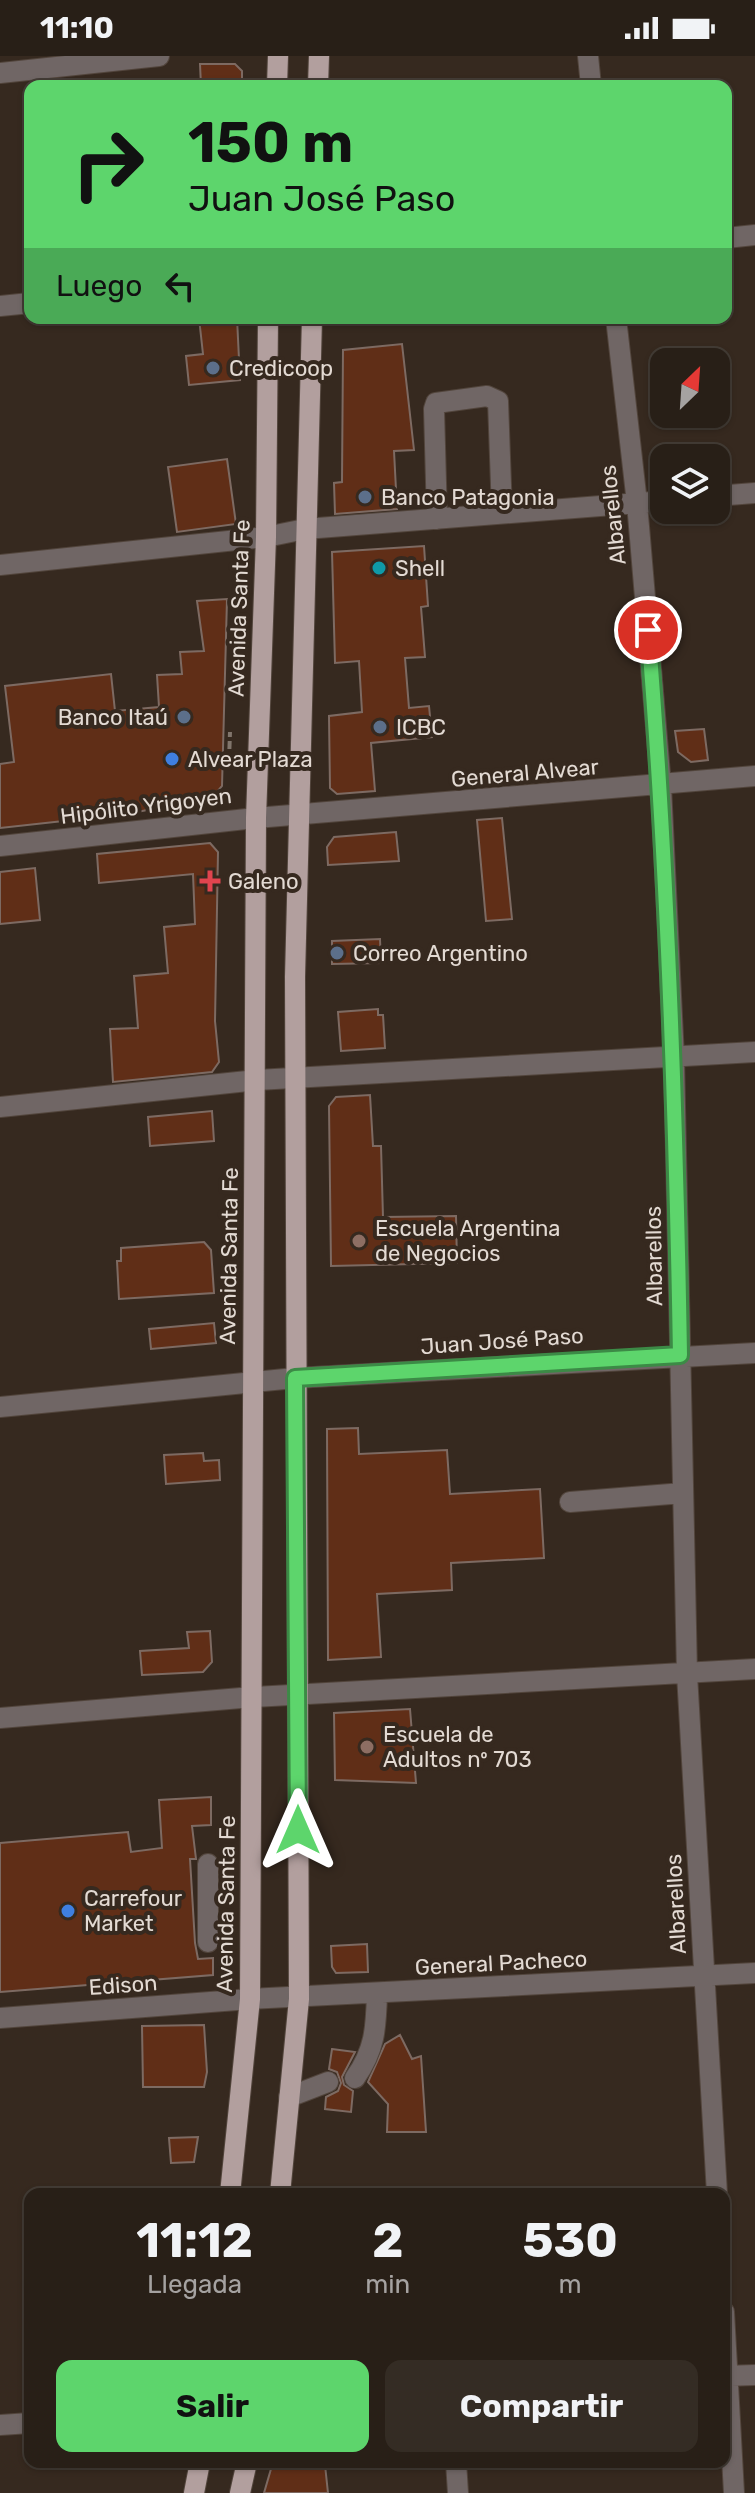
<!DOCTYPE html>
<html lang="es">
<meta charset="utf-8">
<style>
:root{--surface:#281f17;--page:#342c24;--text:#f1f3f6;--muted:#a5a2a1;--line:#443d36;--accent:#5dd56c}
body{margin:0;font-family:Rubik,sans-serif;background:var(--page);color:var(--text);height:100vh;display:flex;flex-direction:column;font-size:30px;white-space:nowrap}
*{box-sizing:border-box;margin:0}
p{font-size:26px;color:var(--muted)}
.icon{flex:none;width:44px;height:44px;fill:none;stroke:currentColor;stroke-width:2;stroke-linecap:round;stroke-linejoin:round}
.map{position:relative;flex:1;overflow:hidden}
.panel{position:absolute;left:24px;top:2132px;width:706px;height:280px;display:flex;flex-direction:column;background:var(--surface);border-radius:16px;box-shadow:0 2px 6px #0004,0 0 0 2px var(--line)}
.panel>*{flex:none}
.guide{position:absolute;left:24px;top:24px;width:708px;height:244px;border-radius:16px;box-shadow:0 2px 6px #0004,0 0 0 2px var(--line);background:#5dd56c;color:#111;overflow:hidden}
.needle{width:52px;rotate:25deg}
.fabs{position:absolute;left:650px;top:292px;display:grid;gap:16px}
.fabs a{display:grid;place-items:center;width:80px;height:80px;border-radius:16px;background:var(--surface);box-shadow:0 2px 6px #0004,0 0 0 2px var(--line);font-size:40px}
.pin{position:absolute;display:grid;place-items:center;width:68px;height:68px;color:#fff;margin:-34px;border:4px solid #fff;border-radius:50%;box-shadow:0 2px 8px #0007}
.me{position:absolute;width:88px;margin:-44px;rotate:0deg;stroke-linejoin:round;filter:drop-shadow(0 0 6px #0008)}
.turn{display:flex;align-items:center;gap:28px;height:168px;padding:0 32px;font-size:36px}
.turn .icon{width:104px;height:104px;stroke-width:2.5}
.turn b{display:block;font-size:56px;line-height:68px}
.then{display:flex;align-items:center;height:76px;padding:0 32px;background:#0003;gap:16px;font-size:30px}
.eta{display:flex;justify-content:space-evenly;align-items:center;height:136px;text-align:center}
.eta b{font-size:48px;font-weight:700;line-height:56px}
.cta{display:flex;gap:16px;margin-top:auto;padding:16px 32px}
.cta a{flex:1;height:92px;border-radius:16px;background:var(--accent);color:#111;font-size:32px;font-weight:700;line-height:92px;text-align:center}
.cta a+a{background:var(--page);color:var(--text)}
.status{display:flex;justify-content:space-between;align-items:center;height:56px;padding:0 40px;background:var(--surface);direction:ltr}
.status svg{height:22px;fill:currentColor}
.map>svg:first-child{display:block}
</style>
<div class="status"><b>11:10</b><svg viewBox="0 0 49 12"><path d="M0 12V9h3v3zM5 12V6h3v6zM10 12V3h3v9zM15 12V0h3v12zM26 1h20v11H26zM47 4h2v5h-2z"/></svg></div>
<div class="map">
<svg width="755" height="2437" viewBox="0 0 755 2437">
<rect width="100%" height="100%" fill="#36291f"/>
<path fill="#602e17" stroke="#7d6a62" stroke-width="2" d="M200 8H235L242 15V30H201Z
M199 262H237L240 324 189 329 186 300 203 298Z
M402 288 414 394 394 395 397 453 335 458 334 427 342 426 343 294Z
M227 403 236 468 177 476 168 411Z
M424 490 428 550 421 551 425 601 405 602 409 652 429 650 432 681 371 687 375 735 337 738 330 732 329 660 362 656 359 605 335 607 332 496Z
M227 543 222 730 213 741 127 758 0 772V708L14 706 5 630 111 618 115 655 159 651 157 619 182 618 180 596 204 595 197 545Z
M704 673 708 704 691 706 678 696 675 675Z
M502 762 512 863 486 865 477 764Z
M396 776 399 805 328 809 327 791 334 781Z
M210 787 218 796 215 965 219 1006 212 1016 113 1026 110 973 138 972 134 920 168 917 164 871 195 868 193 818 99 827 97 798Z
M35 812 40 864 0 868V816Z
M380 883 381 907 332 908V885Z
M378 953V959H383L385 992 341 995 338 956Z
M370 1039 373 1090H381L383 1161 456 1160 457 1207 331 1210 329 1050 336 1041Z
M212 1055 214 1085 150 1090 148 1061Z
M204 1186 211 1194 214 1237 119 1243 117 1205H121V1192Z
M214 1267 216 1287 151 1293 149 1273Z
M358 1372 359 1398 447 1394 450 1438 540 1433 544 1502 451 1507 452 1534 377 1538 381 1601 328 1604 327 1373Z
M203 1397 204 1405 219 1404 220 1424 166 1428 164 1399Z
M210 1575 212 1606 203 1616 142 1619 140 1595 189 1592 187 1576Z
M410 1653 416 1727 335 1724 334 1657Z
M211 1741V1769L192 1770 196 1803H190L195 1887 198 1903 213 1902V1919L0 1936V1787L128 1776 131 1796 162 1792 159 1744Z
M367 1888 368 1916 336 1917 332 1911 331 1890Z
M204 1969 207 2016 204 2031H143L142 1970Z
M400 1979 412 2003 421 2000 426 2076H387L388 2048 368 2026 385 1988Z
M332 1993 355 1996 342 2021 344 2029 353 2035 351 2056 325 2053 326 2041 338 2035 341 2027 337 2016 329 2013Z
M198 2081 194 2106 171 2107 169 2082Z
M325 2409 328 2437H264L271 2413Z"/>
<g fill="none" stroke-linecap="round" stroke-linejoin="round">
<defs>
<path id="minor" d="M588 0 591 30
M0 17 159 0
M726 182 755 179
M0 250 30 247
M616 262 637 447 661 730 674 1002 687 1618 717 2138
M716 440 755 437
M437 463 434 353 436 347 487 340 498 345 502 457
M0 509 266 481 305 473 664 445
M0 790 256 762 755 720
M0 1051 257 1024 755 996
M0 1351 295 1322 755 1297
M570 1446 683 1437
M0 1662 253 1641 755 1613
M208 1886V1808
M0 1962 250 1943 755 1917
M355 2022C375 1994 376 1972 377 1938
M289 2041 328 2026
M724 2256 734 2437
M724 2320 755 2319
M0 2369 30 2367
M456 2406 458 2437"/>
<path id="major" d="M277 30 278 0
M318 30 319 0
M230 2138 250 1943 256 762 266 481 268 262
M280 2138 299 1943 295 921 312 262
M194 2437 200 2406
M240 2437 247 2406"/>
</defs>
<use href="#minor" stroke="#52453c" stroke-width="22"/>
<use href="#major" stroke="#52453c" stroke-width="22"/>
<path stroke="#80756c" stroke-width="4" stroke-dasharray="8 4" stroke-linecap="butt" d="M229 705 230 676"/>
<use href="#minor" stroke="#706665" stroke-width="20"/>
<use href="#major" stroke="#b29f9e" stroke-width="20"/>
</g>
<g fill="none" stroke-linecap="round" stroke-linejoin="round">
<defs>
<path id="route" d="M298 1774 295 1322 680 1299C676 1057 668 815 648 574"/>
</defs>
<use href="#route" stroke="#3c8a46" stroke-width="20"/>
<use href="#route" stroke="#5dd56c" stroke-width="14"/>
</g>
<g fill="#5c6f8a" stroke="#36291f" stroke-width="3">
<circle cx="213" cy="312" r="8"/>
<circle cx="365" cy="441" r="8"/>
<circle cx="184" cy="661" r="8"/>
<circle cx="380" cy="671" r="8"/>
<circle cx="337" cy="897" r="8"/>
</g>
<circle fill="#0f9aa8" stroke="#36291f" stroke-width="3" cx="379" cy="512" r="8"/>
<g fill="#3f7fe0" stroke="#36291f" stroke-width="3">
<circle cx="172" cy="703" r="8"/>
<circle cx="68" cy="1855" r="8"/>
</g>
<path fill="#e0444e" stroke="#36291f" stroke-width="3" d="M206 813h8v8h8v8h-8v8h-8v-8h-8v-8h8z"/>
<g fill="#8d6e63" stroke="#36291f" stroke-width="3">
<circle cx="359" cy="1185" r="8"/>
<circle cx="367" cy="1691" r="8"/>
</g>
<g text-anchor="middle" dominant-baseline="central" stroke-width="8" stroke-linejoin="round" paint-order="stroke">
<g font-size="22" fill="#e3dad3" stroke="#36291f" text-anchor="start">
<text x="229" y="312">Credicoop</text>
<text x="381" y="441">Banco Patagonia</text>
<text x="395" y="512">Shell</text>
<text x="168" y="661" text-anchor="end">Banco Itaú</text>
<text x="396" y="671">ICBC</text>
<text x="188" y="703">Alvear Plaza</text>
<text x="228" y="825">Galeno</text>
<text x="353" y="897">Correo Argentino</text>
<text x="375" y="1172">Escuela Argentina<tspan x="375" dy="25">de Negocios</tspan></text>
<text x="383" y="1678">Escuela de<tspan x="383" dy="25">Adultos nº 703</tspan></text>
<text x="84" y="1842">Carrefour<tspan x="84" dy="25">Market</tspan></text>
</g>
<g font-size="22" fill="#e3dad3" stroke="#36291f">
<text transform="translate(613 459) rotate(-96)">Albarellos</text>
<text transform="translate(239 552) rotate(-88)">Avenida Santa Fe</text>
<text transform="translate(525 717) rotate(-5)">General Alvear</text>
<text transform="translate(146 750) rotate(-7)">Hipólito Yrigoyen</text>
<text transform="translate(229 1200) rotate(-89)">Avenida Santa Fe</text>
<text transform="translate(654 1200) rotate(-91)">Albarellos</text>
<text transform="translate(502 1285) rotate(-4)">Juan José Paso</text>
<text transform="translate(226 1848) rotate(-89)">Avenida Santa Fe</text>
<text transform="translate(676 1848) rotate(-93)">Albarellos</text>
<text transform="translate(501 1907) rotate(-3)">General Pacheco</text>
<text transform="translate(123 1929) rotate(-4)">Edison</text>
</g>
</g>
</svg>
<div class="fabs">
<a><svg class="needle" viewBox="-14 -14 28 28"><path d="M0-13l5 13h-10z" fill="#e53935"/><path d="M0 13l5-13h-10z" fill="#a5a2a1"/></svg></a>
<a><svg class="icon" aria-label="layers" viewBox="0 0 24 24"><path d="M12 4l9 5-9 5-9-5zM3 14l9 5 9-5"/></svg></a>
</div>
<div class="pin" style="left:648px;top:574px;background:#d93025"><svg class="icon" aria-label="arrive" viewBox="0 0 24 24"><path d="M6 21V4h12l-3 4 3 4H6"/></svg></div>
<svg class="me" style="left:298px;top:1774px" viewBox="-20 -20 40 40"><path d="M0-17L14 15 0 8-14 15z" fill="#5dd56c" stroke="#fff" stroke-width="4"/></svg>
<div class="guide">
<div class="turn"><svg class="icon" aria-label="right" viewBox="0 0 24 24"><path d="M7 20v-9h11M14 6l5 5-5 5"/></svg><div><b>150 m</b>Juan José Paso</div></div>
<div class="then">Luego<svg class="icon" aria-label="left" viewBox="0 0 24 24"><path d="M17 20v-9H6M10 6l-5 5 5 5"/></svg></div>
</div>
<section class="panel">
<div class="eta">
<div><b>11:12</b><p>Llegada</p></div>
<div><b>2</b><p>min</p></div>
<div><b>530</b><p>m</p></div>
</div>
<div class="cta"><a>Salir</a><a>Compartir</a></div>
</section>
</div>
